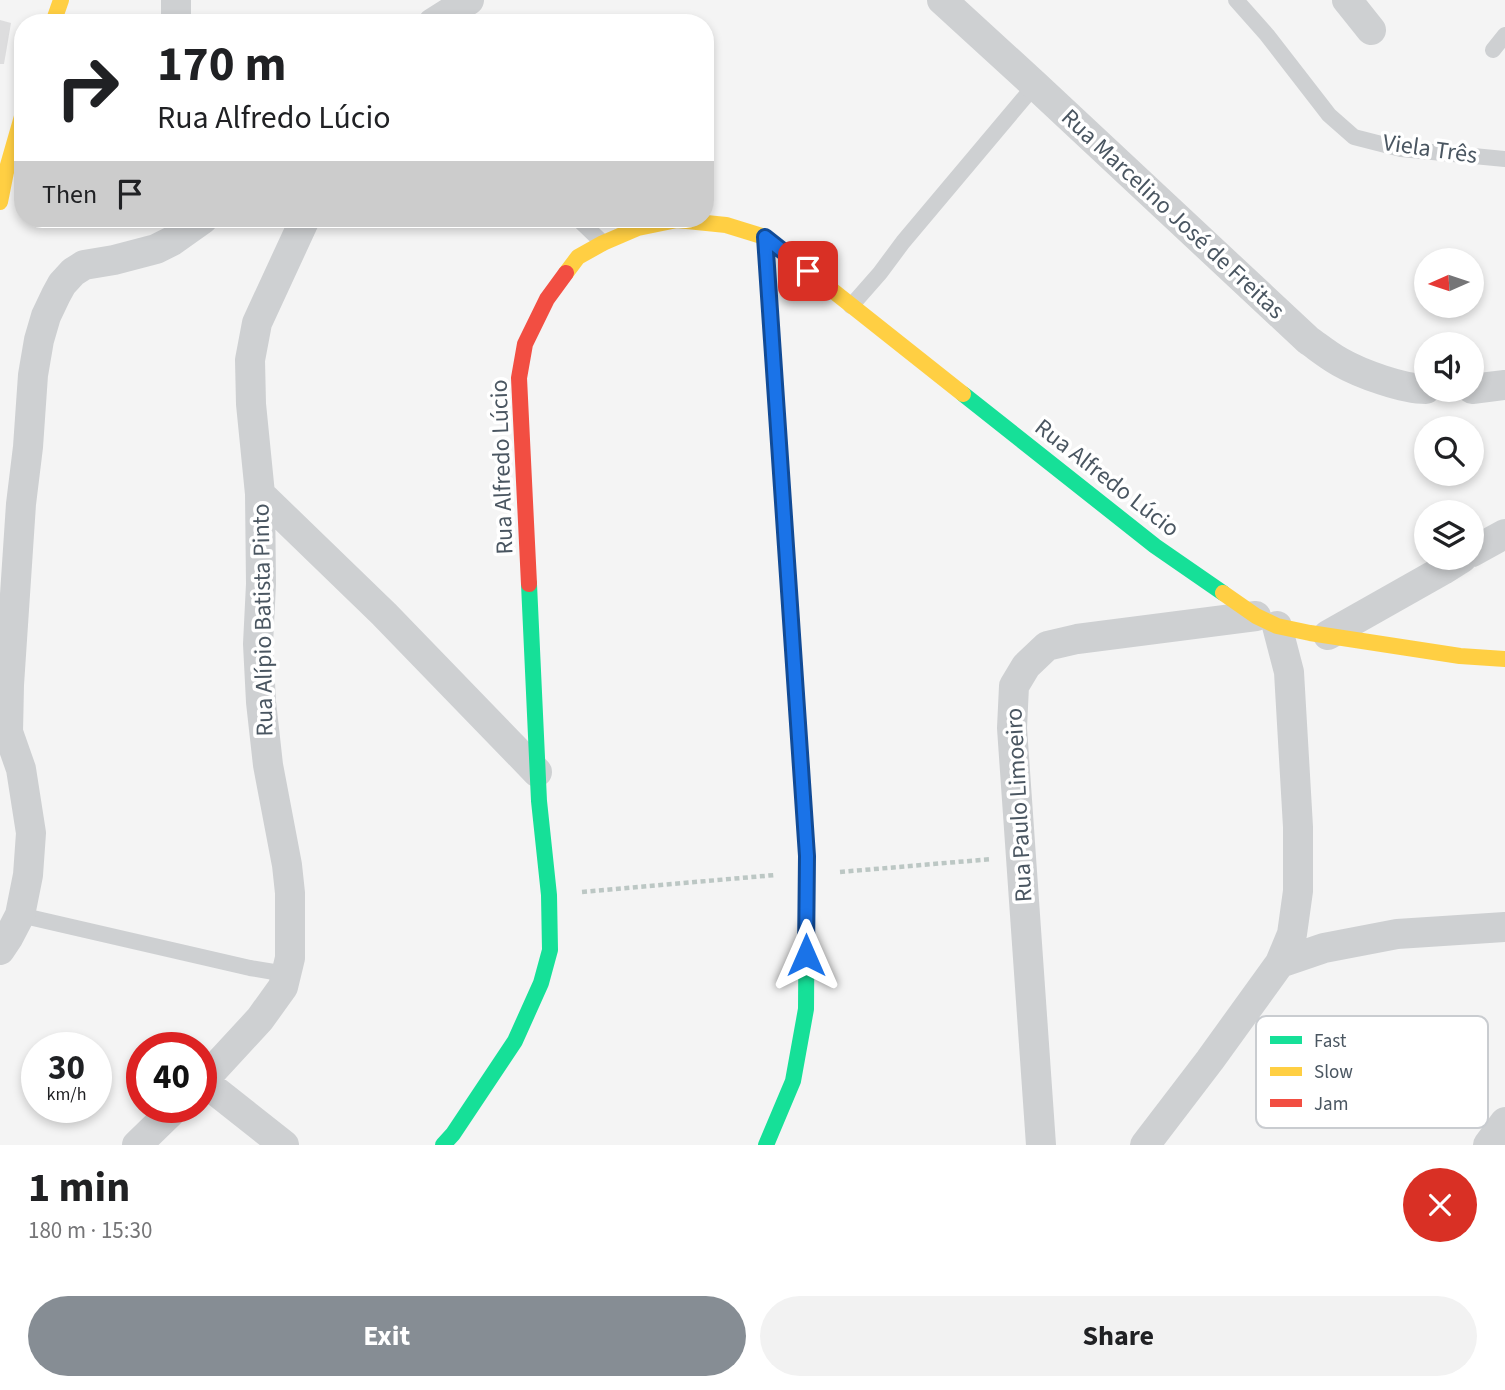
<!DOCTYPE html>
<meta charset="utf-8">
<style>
:root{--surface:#fff;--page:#f2f2f2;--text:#202124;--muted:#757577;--accent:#868d94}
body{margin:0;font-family:"Source Sans 3",sans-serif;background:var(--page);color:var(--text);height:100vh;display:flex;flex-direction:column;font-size:26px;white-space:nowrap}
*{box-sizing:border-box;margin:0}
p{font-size:23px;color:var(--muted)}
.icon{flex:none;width:38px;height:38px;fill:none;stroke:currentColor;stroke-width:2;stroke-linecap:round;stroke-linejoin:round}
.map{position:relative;height:1145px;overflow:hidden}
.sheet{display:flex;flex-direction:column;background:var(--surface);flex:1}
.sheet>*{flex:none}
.guide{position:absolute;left:14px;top:14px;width:700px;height:214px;border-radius:28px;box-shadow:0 4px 10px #0003;background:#fff;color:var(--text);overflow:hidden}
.needle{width:46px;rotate:267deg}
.buttons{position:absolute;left:1414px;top:248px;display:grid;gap:14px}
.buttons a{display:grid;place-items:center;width:70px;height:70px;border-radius:50%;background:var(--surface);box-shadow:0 4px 10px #0003;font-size:35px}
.speed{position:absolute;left:21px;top:1032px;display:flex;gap:14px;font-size:35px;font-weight:700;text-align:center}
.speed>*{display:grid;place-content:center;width:91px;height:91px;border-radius:50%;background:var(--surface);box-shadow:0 4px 10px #0003;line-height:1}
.speed small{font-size:18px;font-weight:400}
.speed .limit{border:10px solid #d22;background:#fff;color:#111}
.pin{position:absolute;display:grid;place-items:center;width:60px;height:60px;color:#fff;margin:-30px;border-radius:14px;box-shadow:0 4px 10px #0006}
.me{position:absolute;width:77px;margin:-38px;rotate:0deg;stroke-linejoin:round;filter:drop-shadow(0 0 5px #0008)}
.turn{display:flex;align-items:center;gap:24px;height:147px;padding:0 28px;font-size:32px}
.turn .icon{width:91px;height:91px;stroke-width:2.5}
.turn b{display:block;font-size:49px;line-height:60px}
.then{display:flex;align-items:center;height:66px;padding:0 28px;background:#0003;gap:14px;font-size:26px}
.round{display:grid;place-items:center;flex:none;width:74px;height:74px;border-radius:37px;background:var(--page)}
.headline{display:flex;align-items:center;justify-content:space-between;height:119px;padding:0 28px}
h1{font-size:42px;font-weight:700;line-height:52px}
.action{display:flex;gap:14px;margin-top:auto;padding:14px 28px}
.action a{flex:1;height:80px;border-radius:42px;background:var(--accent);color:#fff;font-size:28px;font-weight:700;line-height:80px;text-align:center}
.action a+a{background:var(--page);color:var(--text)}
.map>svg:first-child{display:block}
</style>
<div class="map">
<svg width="1505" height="1145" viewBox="0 0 1505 1145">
<rect width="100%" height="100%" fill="#f4f4f4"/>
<path fill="#ddddde" d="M0 20 11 23 4 64H0Z"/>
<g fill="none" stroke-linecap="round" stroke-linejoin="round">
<path stroke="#bcc7c4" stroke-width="4.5" stroke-dasharray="5 3.5" stroke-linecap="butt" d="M840 872 992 859
M582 892 775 875"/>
<path stroke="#ced0d2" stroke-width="16" d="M1236 0 1267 35 1329 115 1354 137 1401 149 1505 159
M1493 50 1505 35
M578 219 603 243
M851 306 880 273 903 242 1035 85
M20 915 250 968 286 974"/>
<path stroke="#ced0d2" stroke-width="30" d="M176 0V23
M942 0 1035 85 1308 340C1318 347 1329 356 1340 362 1361 374 1403 389 1426 389
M1347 0 1371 30
M433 23 469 0
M1472 389 1505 385
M260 494 384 614 537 772
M1472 552 1505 534
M1277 626 1289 672 1298 827V891L1292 934 1280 963
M1328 635 1443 570 1462 558
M0 950 8 938 20 915 28 875 31 833 21 769 8 732 9 685 21 504 28 447 33 375 39 340 46 316 56 295 62 284 73 272 84 265 114 260 156 249 172 241 203 219
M203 1081 284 1145
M201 1083 260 1019 283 987 290 958V893L287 865 268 765 261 702 258 644 261 584 260 494 251 404 250 360 257 323 305 219
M137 1145 175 1108
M1041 1145 1012 728 1014 686 1026 666 1047 646 1077 639 1256 616
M1145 1145 1210 1060 1280 963 1324 948 1397 934 1505 927
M1488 1145 1505 1122"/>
<path stroke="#16e098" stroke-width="16" d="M963 394 1155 546 1223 593
M443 1145 453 1134 515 1041 541 983 550 950 549 895 539 801 529 584
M766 1145 793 1081 806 1009 807 856 796 691"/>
<path stroke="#ffcf43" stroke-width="16" d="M53 23 61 0
M0 202 6 172 23 113
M566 273 578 257 603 243 638 228 677 220 726 225 765 237 963 394
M1223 593 1256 616 1277 626 1310 633 1460 656 1505 659"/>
<path stroke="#f24e42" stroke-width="16" d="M765 237 796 691
M529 584 519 378 525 344 547 299 566 273"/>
</g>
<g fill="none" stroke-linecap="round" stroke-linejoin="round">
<defs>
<path id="route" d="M806 955 807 856 765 237 808 271"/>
</defs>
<use href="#route" stroke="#114b97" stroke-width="18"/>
<use href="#route" stroke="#1a73e8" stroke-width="12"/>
</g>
<g text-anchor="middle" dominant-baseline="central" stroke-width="7" stroke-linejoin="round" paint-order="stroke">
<g font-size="24" fill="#4a5661" stroke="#fff">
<text transform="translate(1430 149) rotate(8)">Viela Três</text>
<text transform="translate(1173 214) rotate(43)">Rua Marcelino José de Freitas</text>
<text transform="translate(502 467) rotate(-92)">Rua Alfredo Lúcio</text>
<text transform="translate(1107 478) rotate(38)">Rua Alfredo Lúcio</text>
<text transform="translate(263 620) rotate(-91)">Rua Alípio Batista Pinto</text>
<text transform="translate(1019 805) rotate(-93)">Rua Paulo Limoeiro</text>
</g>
</g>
<rect x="1256" y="1016" width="232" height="112" rx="10" fill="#fff" stroke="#c9ccd0" stroke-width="2"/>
<rect x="1270" y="1036" width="32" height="8" fill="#16e098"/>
<rect x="1270" y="1067" width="32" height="9" fill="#ffcf43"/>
<rect x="1270" y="1099" width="32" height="8" fill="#f24e42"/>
<g font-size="19" fill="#4a5661">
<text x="1314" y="1047">Fast</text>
<text x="1314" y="1078">Slow</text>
<text x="1314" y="1110">Jam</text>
</g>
</svg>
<div class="buttons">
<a><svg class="needle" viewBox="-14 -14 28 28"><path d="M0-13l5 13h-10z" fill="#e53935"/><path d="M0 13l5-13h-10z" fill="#757577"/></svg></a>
<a><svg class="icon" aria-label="sound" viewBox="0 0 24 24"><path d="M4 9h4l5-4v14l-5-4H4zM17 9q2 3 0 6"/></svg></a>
<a><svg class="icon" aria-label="search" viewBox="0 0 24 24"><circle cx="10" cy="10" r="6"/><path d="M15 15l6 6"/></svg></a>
<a><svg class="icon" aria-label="layers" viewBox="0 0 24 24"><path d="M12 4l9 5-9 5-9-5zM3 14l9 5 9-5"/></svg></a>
</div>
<div class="speed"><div>30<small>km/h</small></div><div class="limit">40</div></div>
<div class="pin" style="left:808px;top:271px;background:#d93025"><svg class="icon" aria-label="arrive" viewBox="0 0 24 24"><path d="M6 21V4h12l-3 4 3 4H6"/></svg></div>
<svg class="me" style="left:806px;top:955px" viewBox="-20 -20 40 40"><path d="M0-17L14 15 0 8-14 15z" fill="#1a73e8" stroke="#fff" stroke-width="4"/></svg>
<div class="guide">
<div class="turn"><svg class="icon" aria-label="right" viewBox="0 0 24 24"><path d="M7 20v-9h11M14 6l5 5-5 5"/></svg><div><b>170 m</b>Rua Alfredo Lúcio</div></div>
<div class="then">Then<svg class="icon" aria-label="arrive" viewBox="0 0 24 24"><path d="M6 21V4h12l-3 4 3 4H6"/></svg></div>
</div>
</div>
<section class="sheet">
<div class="headline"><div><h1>1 min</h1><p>180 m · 15:30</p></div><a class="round" style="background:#d93025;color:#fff"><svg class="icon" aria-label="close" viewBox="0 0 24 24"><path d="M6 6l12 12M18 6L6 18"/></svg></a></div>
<div class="action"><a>Exit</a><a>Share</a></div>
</section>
